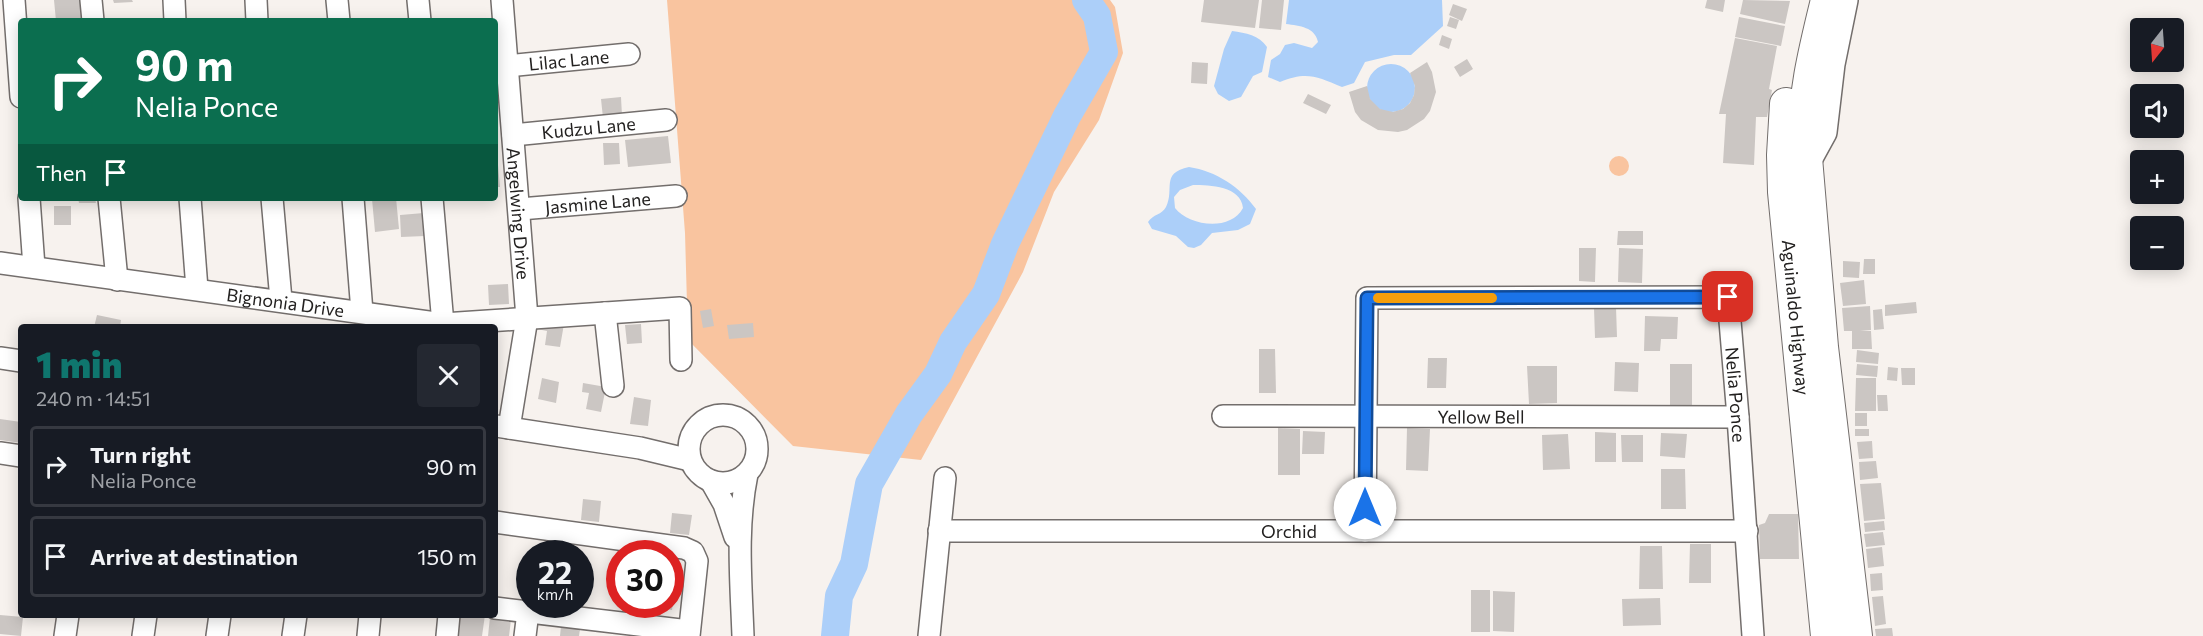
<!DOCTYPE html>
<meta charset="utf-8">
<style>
:root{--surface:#171b24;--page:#242831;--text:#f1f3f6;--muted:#9ea1a6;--line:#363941;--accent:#0f766e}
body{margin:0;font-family:Commissioner,sans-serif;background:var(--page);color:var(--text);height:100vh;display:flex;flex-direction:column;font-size:22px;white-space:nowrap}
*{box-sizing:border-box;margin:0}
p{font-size:20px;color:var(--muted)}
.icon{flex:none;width:33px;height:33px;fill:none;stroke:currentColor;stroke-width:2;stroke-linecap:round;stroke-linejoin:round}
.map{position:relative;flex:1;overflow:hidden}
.panel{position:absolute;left:18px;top:324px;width:480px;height:294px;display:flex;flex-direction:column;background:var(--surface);border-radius:6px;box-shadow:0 3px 15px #0003}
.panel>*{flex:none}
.top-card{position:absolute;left:18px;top:18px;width:480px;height:183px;border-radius:6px;box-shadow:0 3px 15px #0003;background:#0b6e4f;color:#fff;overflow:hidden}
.needle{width:39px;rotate:197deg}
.tools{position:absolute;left:2130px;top:18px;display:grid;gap:12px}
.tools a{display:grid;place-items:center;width:54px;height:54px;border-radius:6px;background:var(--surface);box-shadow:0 3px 15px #0003;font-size:30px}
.speed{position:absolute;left:516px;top:540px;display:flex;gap:12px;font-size:30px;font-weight:700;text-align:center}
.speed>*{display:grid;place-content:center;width:78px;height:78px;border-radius:50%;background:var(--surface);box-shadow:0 3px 15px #0003;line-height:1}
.speed small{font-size:15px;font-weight:400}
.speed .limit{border:9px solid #d22;background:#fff;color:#111}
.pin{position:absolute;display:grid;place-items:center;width:51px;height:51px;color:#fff;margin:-26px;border-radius:12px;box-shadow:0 3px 9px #0006}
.me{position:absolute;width:66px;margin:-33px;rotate:0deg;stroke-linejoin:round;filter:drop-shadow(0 0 4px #0008)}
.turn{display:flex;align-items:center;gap:21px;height:126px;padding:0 18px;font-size:27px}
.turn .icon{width:78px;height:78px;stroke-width:2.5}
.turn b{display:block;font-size:42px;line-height:51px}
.then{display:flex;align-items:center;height:57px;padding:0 18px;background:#0003;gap:12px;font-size:22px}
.round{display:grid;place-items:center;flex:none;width:63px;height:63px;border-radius:6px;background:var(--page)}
.overview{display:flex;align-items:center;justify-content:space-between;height:102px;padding:0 18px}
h1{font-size:36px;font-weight:800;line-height:45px;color:var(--accent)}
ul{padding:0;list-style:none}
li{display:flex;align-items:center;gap:18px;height:81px;margin:0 12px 9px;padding:0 6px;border:3px solid var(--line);border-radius:6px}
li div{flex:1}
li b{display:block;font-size:22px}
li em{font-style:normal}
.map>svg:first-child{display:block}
</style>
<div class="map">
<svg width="2203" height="636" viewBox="0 0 2203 636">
<rect width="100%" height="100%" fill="#f7f2ee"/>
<path fill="#f9c49f" d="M667 0H1110L1115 7 1123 53 1099 120 1054 192 1023 272 921 460 793 446 688 340 685 233Z
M1609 166a10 10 0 1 1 20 0a10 10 0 1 1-20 0Z"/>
<path fill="#accff9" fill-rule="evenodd" d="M1289 0H1442L1443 26 1411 55H1394L1365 62 1354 83 1342 87C1317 77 1307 71 1280 82L1268 77 1271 60 1280 54 1285 45 1294 43 1312 48 1318 42C1315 27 1300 26 1286 24Z
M1232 31C1246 33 1259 35 1267 47L1262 72 1253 76 1241 97 1229 101 1218 94 1214 86 1224 49Z
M1367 88a24 24 0 1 1 48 0a24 24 0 1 1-48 0Z
M1189 167C1216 171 1240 187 1256 209L1250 224 1238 230 1212 233 1201 245 1194 248 1188 247 1176 236 1152 229 1148 222C1153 214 1162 215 1166 207 1175 189 1160 173 1189 167ZM1193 185C1210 185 1241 186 1243 208 1230 232 1189 226 1175 208L1174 197 1180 190Z"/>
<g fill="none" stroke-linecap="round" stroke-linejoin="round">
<path stroke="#accff9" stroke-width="28" d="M835 636 839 596 854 564 869 484 909 414 938 374 953 342 986 294 1005 244 1067 116 1104 52 1097 16 1086 0"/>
</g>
<path fill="#cbc6c3" d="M54 0H82L84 21H56Z
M113 0H132L133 2 114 3Z
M1204 0H1259L1255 28 1201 22Z
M1262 0H1284L1281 30 1259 28Z
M1707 0H1725L1723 12 1705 8Z
M1743 0 1790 1 1785 24 1740 14Z
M1453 4 1467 9 1462 21 1449 15Z
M1450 17 1459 20 1456 29 1447 26Z
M1739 17 1785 26 1781 46 1735 37Z
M1442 35 1452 39 1449 49 1439 45Z
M1735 38 1777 46 1769 89 1772 90 1767 117H1756L1754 165 1723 163 1726 114H1719Z
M1467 59 1473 69 1460 77 1454 67Z
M1192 62 1208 63 1207 84 1191 83Z
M1427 62 1432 72 1436 92 1430 111 1424 119 1407 130 1398 132 1378 130 1361 120 1355 112 1349 92 1367 86 1370 99 1380 109 1393 112 1403 109 1410 103 1414 95 1415 86 1410 73Z
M1308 94 1331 105 1326 114 1303 103Z
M621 97 622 116 603 118 601 99Z
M668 136 671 163 628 167 625 140Z
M603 143H619L620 164 604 165Z
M498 165 500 187H495V166Z
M78 198H95L96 203H79Z
M383 198H396L399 229 375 232 372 199Z
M54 206H71V225H54Z
M424 213 425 236 401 237 400 215Z
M1618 231H1643V245H1617Z
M1579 248H1596L1595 282 1579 281Z
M1619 248 1643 249 1642 283 1618 282Z
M1864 259H1875V274H1863Z
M1843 261 1860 262 1859 278 1843 277Z
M1864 280 1866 304 1843 306 1840 283Z
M508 284 509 304 489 305 488 285Z
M1916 302 1917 313 1885 316V305Z
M1870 306 1871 330 1860 331H1871L1872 349H1852V331H1844L1842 308Z
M1616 307 1617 337 1595 338 1594 308Z
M711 309 714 326 703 328 700 311Z
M1882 309 1884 329 1874 330 1873 310Z
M97 315 121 320 120 327H94Z
M1645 316 1678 317 1677 339H1661L1660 351H1644Z
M539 322 564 324 560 347 545 345 547 331 537 329Z
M753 323 754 337 729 339 727 325Z
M641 324 642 343 627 344 625 325Z
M1259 349H1275L1276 393H1259Z
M1857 350 1879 353 1878 364 1856 362Z
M1428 358H1447L1446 388H1427Z
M1615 362 1639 363 1638 392 1614 391Z
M1670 364H1692V405H1670Z
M1857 364 1878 366 1877 377 1856 375Z
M1527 366H1557V403L1529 404Z
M1888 367 1898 368 1897 381 1887 380Z
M1901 368H1915V385H1902Z
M542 378 559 382 556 403 538 399Z
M1856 378H1876V411H1855Z
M583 383 606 387 601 412 586 409 589 393 582 392Z
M1877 395H1887L1888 411H1878Z
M634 397 651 400 648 426 630 424Z
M1855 413H1867V426H1855Z
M0 419 21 422V443L0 440Z
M1278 428 1300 429V475H1278Z
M1407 428 1430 429 1428 471 1406 470Z
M1855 429H1869V436H1855Z
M1303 431 1325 432 1324 454H1302Z
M1595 432 1616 433V462H1595Z
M1661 433 1687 434 1685 458 1660 456Z
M1568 434 1570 469 1543 470 1542 435Z
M1621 435H1643V462H1622Z
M1872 441 1873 458 1859 459 1857 442Z
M1876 461 1878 478 1860 480 1859 462Z
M1661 469H1685L1686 509H1661Z
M1881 483 1885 519 1864 521 1860 484Z
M583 499 601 501 599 522 581 520Z
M672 513 692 515 689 535 670 533Z
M1769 514H1798L1799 559H1760L1759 525 1765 523Z
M1884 521 1885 530 1865 532 1864 523Z
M1883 532 1885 545 1866 547 1864 534Z
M1690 544H1711V583H1689Z
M1640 546H1662L1663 589H1639Z
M1882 547 1884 566 1868 568 1866 549Z
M1882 573 1883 590 1871 591 1870 574Z
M1471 590H1490V632H1471Z
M1493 591 1515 592 1514 632 1493 631Z
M670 593 674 594 672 610 653 607V604H670Z
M1883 596 1886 624 1875 626 1872 597Z
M1660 598 1661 625 1623 626 1622 599Z
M0 615 23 617 21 636 0 634Z
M457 615H485L482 636H454Z
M490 617 511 620 509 636H488Z
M561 626 580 629 579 636H560Z
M1892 628 1893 636H1876L1875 629Z"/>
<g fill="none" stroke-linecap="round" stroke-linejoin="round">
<defs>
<g id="minor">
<path d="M14 0 21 97"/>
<path d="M91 0 93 21"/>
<path d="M174 0 175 21"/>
<path d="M256 0 257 21"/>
<path d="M337 0 339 21"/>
<path d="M418 0 420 21"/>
<path id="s1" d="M502 0 527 318 509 428"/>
<path id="s2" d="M507 66 629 54"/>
<path id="s3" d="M513 135 666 120"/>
<path d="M29 198 34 267"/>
<path d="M109 198 117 280"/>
<path d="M190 198 197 289"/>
<path d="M272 198 281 300"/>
<path d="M353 198 362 312"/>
<path d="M432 198 443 324"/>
<path id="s4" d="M520 209 676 196"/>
<path id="s5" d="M0 263 443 324 680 308 681 360"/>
<path d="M605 313 613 386"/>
<path d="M0 358 21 361"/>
<circle cx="723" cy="449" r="34"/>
<path id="s6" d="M1223 416 1738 417"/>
<path d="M496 426 640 448 690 460"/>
<path d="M0 453 21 456"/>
<path d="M711 481 724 504 735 537"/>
<path d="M495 522 684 548 693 552 697 561 689 636"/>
<path id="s7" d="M939 531H1747"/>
<path id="s8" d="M1365 531 1367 298 1728 297 1738 417 1753 636"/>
<path d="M495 608 689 631"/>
<path d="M65 636 68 615"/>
<path d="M143 636 146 615"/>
<path d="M217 636 220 615"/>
<path d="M293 636 296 615"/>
<path d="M368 636 370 615"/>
<path d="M447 636 449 615"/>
<path d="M525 636 528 612"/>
<path d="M743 636C741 581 736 528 747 474"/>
<path d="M929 636 945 478"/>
</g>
<path id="major" d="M1806 163 1823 132 1831 64 1844 0"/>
<g id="highway">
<path d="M1827 0C1815 49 1803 96 1805 146L1822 347 1856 636"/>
<path id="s9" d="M1786 104 1783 155 1784 192 1827 636"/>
</g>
</defs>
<use href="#minor" stroke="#736e6c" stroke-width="24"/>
<use href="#major" stroke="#736e6c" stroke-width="30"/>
<use href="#highway" stroke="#736e6c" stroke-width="34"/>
<use href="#minor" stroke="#fff" stroke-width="21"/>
<use href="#major" stroke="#fff" stroke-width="27"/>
<use href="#highway" stroke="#fff" stroke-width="32"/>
</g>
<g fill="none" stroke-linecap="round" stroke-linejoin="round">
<defs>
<path id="route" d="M1365 508 1367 298 1728 297"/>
</defs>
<use href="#route" stroke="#114b97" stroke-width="15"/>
<use href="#route" stroke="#1a73e8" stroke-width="10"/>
<path stroke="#f59e0b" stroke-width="10" d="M1378 298H1492"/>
</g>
<g text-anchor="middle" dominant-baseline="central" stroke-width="4.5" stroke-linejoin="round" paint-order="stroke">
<g font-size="18" fill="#232120" stroke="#fff">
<text stroke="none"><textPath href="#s2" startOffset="62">Lilac Lane</textPath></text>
<text stroke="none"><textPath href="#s3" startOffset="76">Kudzu Lane</textPath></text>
<text stroke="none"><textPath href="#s4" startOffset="78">Jasmine Lane</textPath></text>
<text stroke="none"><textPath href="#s1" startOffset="214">Angelwing Drive</textPath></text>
<text stroke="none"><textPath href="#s5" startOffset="288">Bignonia Drive</textPath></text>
<text stroke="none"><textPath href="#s9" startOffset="214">Aguinaldo Highway</textPath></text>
<text stroke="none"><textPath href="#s8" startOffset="692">Nelia Ponce</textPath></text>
<text stroke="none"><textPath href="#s6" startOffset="258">Yellow Bell</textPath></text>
<text stroke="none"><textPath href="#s7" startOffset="350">Orchid</textPath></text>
</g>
</g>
</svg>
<div class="tools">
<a><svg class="needle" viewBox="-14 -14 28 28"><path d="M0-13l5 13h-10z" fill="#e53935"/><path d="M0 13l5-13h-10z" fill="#9ea1a6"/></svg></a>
<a><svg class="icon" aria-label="sound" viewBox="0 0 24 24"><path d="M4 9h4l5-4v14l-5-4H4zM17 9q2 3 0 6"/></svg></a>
<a>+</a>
<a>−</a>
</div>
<div class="speed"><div>22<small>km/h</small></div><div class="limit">30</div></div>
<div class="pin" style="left:1728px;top:297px;background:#d93025"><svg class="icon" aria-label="arrive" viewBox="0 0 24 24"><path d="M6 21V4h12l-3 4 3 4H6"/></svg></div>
<svg class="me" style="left:1365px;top:508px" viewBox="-20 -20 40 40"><circle r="19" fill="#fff"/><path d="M0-13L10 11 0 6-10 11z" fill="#1a73e8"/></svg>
<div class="top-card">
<div class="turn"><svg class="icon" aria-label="right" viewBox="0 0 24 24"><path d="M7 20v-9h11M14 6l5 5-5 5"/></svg><div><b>90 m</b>Nelia Ponce</div></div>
<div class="then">Then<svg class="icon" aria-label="arrive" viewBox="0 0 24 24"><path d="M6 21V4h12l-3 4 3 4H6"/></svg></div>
</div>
<section class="panel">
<div class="overview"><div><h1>1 min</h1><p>240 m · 14:51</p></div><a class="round"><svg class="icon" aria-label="close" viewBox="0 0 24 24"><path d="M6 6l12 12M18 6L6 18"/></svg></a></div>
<ul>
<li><svg class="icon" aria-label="right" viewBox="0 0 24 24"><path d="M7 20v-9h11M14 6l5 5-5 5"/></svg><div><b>Turn right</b><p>Nelia Ponce</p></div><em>90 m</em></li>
<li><svg class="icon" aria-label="arrive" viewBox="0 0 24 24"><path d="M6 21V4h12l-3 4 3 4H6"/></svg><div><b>Arrive at destination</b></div><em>150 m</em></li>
</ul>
</section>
</div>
